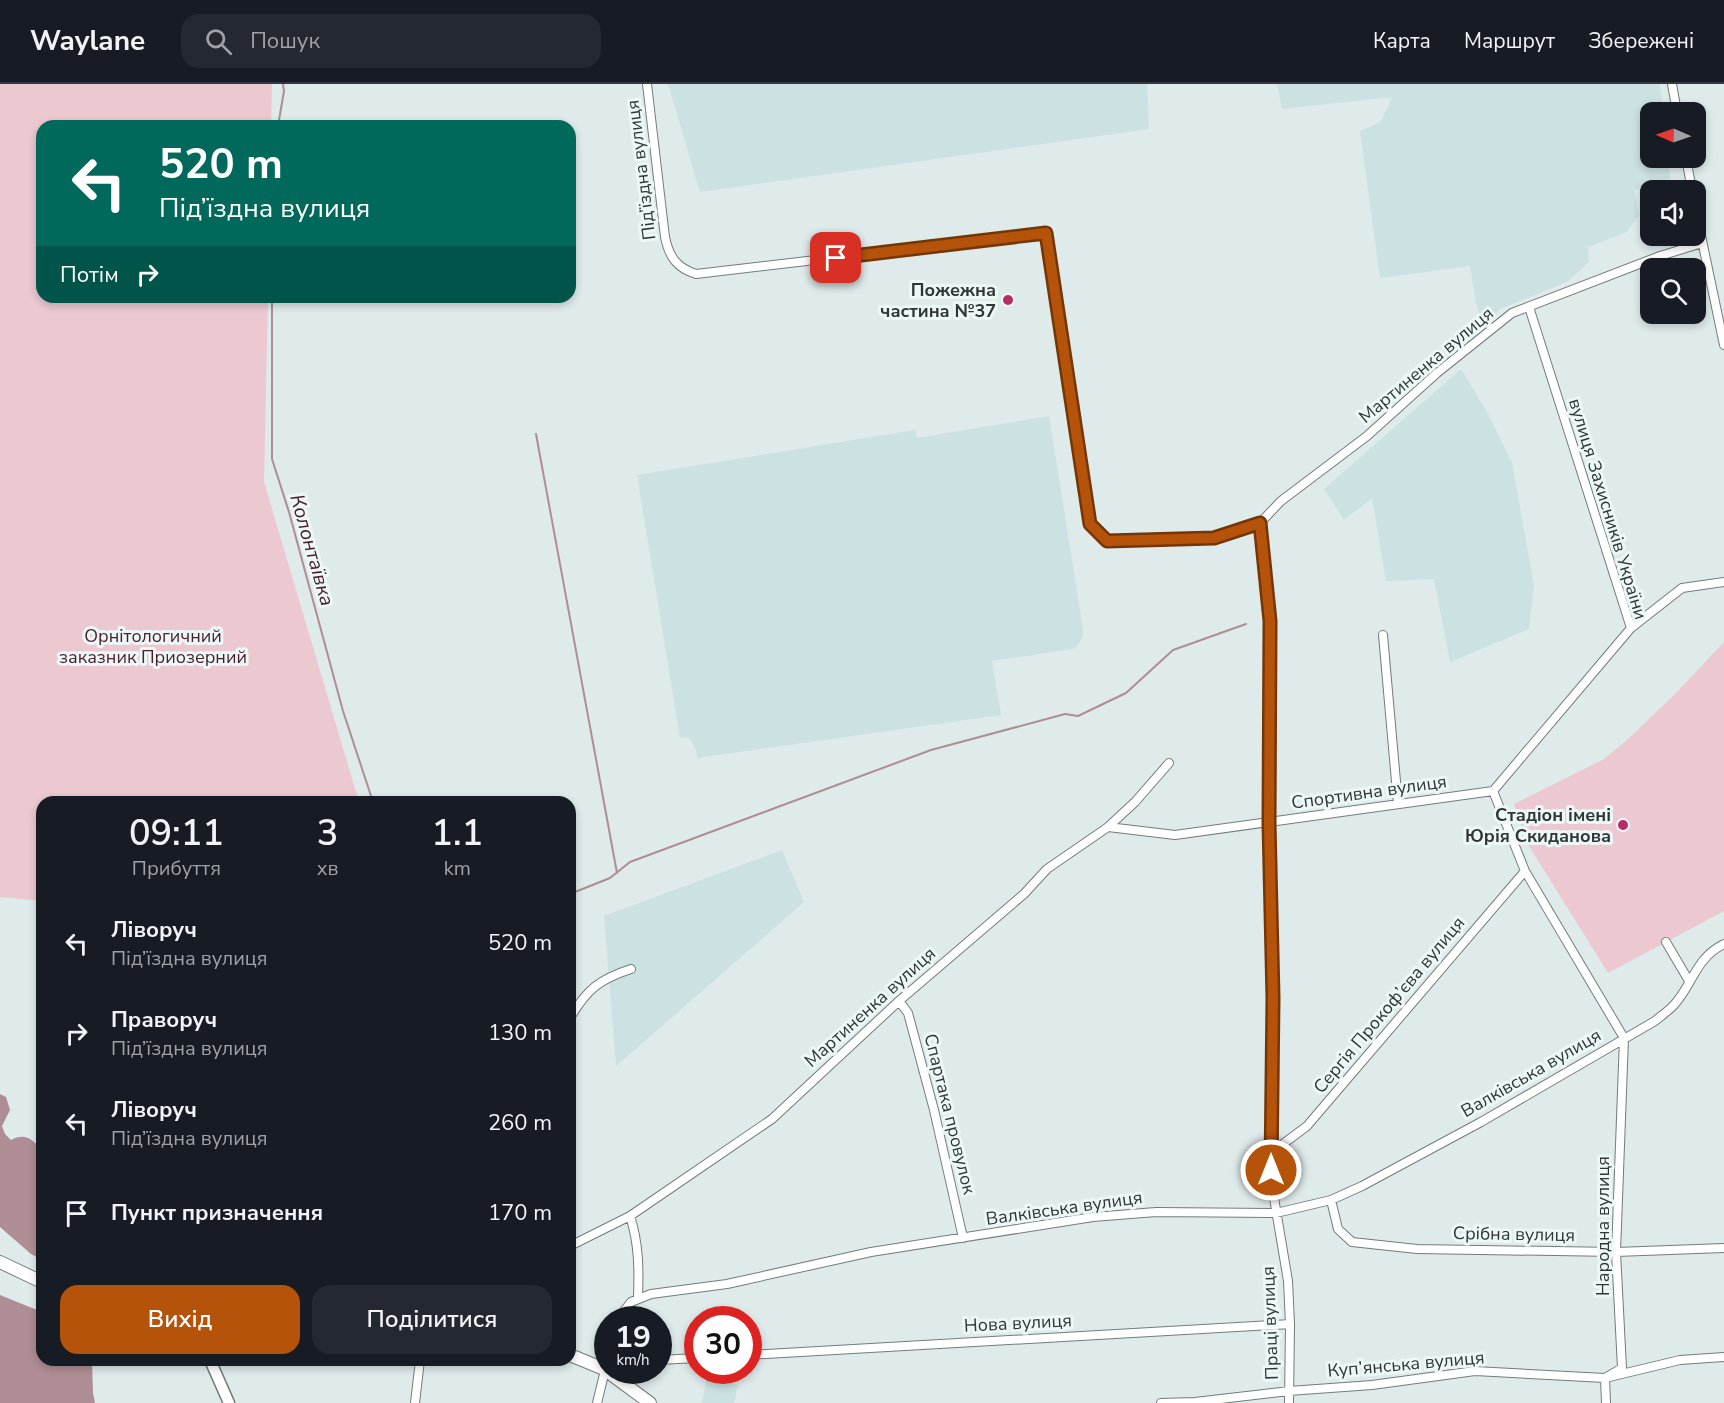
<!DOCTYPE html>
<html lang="uk">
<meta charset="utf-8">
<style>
:root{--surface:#171b24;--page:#242831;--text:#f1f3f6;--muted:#9ea1a6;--line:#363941;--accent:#b45309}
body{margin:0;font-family:"Nunito Sans",sans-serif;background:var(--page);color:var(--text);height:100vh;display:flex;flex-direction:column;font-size:22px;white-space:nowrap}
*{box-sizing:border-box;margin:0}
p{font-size:20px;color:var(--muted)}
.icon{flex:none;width:33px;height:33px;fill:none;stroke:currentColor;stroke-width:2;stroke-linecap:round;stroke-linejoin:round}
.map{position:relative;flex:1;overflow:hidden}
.sheet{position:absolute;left:36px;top:712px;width:540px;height:570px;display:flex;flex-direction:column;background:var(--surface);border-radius:18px;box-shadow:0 3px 9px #0003}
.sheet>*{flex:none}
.guide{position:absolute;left:36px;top:36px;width:540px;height:183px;border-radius:18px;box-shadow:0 3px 9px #0003;background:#00695c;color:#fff;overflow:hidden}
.needle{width:39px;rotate:272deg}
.fabs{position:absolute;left:1640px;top:18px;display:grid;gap:12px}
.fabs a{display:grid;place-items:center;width:66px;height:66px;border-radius:12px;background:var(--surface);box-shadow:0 3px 9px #0003;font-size:30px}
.speed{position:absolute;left:594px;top:1222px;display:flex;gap:12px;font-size:30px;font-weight:700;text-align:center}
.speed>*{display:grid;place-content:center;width:78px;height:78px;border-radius:50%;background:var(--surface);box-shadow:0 3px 9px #0003;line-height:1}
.speed small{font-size:15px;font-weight:400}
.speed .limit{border:9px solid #d22;background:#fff;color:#111}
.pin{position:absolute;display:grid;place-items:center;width:51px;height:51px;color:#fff;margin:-26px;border-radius:12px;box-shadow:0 3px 9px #0006}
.me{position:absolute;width:66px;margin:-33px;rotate:0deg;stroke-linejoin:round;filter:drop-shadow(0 0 4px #0008)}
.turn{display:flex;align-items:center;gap:21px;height:126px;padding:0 24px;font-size:27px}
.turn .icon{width:78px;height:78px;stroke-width:2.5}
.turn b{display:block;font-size:42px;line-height:51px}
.then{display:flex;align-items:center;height:57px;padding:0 24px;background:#0003;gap:12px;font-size:22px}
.eta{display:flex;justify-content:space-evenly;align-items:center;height:102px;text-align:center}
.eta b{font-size:36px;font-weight:600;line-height:42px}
.primary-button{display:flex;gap:12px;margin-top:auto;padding:12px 24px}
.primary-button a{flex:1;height:69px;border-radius:18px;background:var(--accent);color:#fff;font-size:24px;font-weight:600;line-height:69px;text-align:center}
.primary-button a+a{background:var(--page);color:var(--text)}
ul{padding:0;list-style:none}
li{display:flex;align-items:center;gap:18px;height:90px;padding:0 24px}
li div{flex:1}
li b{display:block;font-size:22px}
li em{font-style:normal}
header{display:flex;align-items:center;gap:36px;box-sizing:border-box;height:84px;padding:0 30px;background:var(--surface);border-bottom:2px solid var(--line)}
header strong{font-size:28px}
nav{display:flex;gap:33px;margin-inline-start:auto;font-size:21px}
.search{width:420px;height:54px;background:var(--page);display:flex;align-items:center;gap:15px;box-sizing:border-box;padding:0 21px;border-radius:18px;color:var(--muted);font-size:22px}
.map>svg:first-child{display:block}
</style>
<header>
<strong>Waylane</strong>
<div class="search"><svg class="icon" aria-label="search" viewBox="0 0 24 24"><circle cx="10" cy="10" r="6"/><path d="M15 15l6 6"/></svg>Пошук</div>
<nav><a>Карта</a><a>Маршрут</a><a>Збережені</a></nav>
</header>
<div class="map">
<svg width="1724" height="1319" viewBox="0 0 1724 1319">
<rect width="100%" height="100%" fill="#dfeaea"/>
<path fill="#cce1e1" d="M668 0H1147L1149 45 700 108Z
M1277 0H1660L1663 28H1650V74H1668L1670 94 1634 106 1639 131 1627 148 1588 163 1589 178 1567 198 1500 225 1483 242 1476 219 1470 182 1380 194 1360 47 1381 38 1392 13 1282 25Z
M1461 285 1488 330 1512 379 1534 501 1529 545 1450 578 1434 495 1386 497 1372 414 1344 436 1324 405Z
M1049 332 1083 545V553L1076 563 1072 565 992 577 1001 631 697 674 696 666 689 653 680 654 637 391 915 346 917 354Z
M782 766 804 818 616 982 604 832Z
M708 1287H724L722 1298 738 1301 734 1319H702Z"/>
<path fill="#ecc8d1" d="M0 0H272L271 42H42V213H268L264 398 359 718H168L166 716 163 718H42V817L0 813Z
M1724 558V827L1608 889 1529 762 1514 720 1604 675 1626 657 1674 611Z"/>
<path fill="#af8d95" d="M0 1010 6 1013 10 1026 2 1042 5 1050 11 1056C25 1048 33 1056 42 1066V1176L31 1170 0 1143Z
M0 1211 42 1228V1276L92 1277 93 1309 95 1319H0Z"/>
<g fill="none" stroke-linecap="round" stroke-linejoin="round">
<path stroke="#af8d95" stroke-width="2" d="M278 42 284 7 283 0
M272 213V375L289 428 343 627 373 718
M536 350 617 789
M570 810 610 794 630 778 931 666 1065 630 1078 632 1126 609 1173 566 1246 540"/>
<defs>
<path id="minor" d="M647 0 665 153C669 173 677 184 696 190L1046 149 1090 440 1106 457 1214 454 1260 439 1281 417 1367 352 1437 289 1512 229 1660 172 1702 159
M1672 0 1677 28
M1686 74 1692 106
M1695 123 1724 261
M1529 223 1631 544
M1260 439 1270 536 1269 740 1273 914 1272 1102 1288 1197 1290 1240 1289 1319
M1383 551 1398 720
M1108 743 1175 751 1493 707
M1666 858 1689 897
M899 917 908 929 934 1026 963 1154
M570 934C587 905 600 895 631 885
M1271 1069 1307 1042 1525 787
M1331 1116 1338 1145 1352 1158 1417 1165 1616 1168 1724 1164
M630 1132C639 1160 639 1185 638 1214
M570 1162 630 1132 772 1035 899 917 1024 810 1047 785 1108 743 1135 718 1169 679
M621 1236 624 1227 631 1218 651 1210 727 1200 871 1168 1093 1133 1156 1128 1276 1129 1331 1116 1362 1102 1481 1038 1655 937C1661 932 1668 927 1673 922 1693 901 1695 874 1724 860
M748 1271 1290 1240
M658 1276 698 1274
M415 1319 420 1276
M597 1319 608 1274
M1161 1319 1195 1318 1289 1307 1372 1301 1475 1287 1605 1294 1680 1276 1724 1273
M1606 1319 1605 1294 1622 1284 1616 1168 1624 954 1525 787 1493 707 1631 544 1682 504 1724 498"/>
<path id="tertiary" d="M210 1276 229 1319"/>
<path id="secondary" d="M0 1178 42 1198
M570 1271 604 1285 650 1319"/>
</defs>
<use href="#minor" stroke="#727c7c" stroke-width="10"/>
<use href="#tertiary" stroke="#727c7c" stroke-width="13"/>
<use href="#secondary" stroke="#727c7c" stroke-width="14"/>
<use href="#minor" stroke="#fff" stroke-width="8"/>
<use href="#tertiary" stroke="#fff" stroke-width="10"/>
<use href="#secondary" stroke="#fff" stroke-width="12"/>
</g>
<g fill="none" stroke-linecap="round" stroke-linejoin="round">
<defs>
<path id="route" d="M836 174 1046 149 1090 440 1107 457 1214 454 1260 439 1270 537 1269 740 1273 914 1271 1086"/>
</defs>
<use href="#route" stroke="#753606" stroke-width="15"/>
<use href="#route" stroke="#b45309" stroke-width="10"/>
</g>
<g fill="#b82b63" stroke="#ecf8f8" stroke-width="2">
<circle cx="1008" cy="216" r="6"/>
<circle cx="1623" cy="741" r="6"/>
</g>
<g text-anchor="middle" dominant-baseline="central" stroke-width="6" stroke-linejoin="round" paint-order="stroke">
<g font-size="18" fill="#313536" stroke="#ecf8f8">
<text transform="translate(641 86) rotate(-97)">Під’їздна вулиця</text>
<text transform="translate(1426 281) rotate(-40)">Мартиненка вулиця</text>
<text transform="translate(1608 425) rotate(73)">вулиця Захисників України</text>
<text transform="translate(1369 708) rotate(-8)">Спортивна вулиця</text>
<text transform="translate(1389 921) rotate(-50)">Сергія Прокоф’єва вулиця</text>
<text transform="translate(870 923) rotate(-42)">Мартиненка вулиця</text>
<text transform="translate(1531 989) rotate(-30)">Валківська вулиця</text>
<text transform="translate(950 1030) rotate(76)">Спартака провулок</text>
<text transform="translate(1064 1124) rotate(-8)">Валківська вулиця</text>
<text transform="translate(1603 1142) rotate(-90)">Народна вулиця</text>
<text transform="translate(1514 1150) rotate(1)">Срібна вулиця</text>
<text transform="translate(1018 1239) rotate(-3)">Нова вулиця</text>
<text transform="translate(1270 1239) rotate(-92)">Праці вулиця</text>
<text transform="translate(1406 1280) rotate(-5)">Куп’янська вулиця</text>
</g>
<g font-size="18" font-weight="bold" fill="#313536" stroke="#ecf8f8" text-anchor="end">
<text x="996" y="206">Пожежна<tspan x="996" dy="21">частина №37</tspan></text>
<text x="1611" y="731">Стадiон імені<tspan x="1611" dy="21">Юрія Скиданова</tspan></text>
</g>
<g font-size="18" fill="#4c1e2c" stroke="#ecf8f8">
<text x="153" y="552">Орнiтологичний<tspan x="153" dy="21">заказник Приозерний</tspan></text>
</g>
<g font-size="20" font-style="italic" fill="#4b1d2c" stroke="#ecf8f8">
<text transform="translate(312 466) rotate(74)">Колонтаївка</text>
</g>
</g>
</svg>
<div class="fabs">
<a><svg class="needle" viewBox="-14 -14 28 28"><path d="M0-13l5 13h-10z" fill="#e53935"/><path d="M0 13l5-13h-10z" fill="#9ea1a6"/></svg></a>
<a><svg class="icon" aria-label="sound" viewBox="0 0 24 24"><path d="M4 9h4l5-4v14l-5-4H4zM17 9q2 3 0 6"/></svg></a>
<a><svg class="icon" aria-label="search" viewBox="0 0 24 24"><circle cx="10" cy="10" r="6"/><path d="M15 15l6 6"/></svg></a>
</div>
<div class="speed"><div>19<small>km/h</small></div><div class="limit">30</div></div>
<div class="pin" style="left:836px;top:174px;background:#d93025"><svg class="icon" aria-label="arrive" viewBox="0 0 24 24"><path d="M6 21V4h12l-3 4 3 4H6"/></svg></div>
<svg class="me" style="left:1271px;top:1086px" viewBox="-20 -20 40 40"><circle r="17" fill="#b45309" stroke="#fff" stroke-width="3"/><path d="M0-11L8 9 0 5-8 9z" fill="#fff"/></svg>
<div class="guide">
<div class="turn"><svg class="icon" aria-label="left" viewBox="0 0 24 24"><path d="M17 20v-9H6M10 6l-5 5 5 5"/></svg><div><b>520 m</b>Під’їздна вулиця</div></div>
<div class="then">Потім<svg class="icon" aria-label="right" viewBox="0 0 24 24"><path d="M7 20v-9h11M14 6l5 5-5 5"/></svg></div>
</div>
<section class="sheet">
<div class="eta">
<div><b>09:11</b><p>Прибуття</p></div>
<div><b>3</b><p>хв</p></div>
<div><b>1.1</b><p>km</p></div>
</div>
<ul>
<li><svg class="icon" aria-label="left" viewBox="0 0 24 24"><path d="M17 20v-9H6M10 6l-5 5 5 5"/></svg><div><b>Ліворуч</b><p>Під’їздна вулиця</p></div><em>520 m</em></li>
<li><svg class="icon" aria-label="right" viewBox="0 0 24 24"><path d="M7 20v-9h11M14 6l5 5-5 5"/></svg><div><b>Праворуч</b><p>Під’їздна вулиця</p></div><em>130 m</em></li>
<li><svg class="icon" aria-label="left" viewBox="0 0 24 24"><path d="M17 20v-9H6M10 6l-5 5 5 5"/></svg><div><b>Ліворуч</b><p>Під’їздна вулиця</p></div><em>260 m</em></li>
<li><svg class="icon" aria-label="arrive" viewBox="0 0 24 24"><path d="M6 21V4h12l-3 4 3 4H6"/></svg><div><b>Пункт призначення</b></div><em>170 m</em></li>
</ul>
<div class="primary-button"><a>Вихід</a><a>Поділитися</a></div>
</section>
</div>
